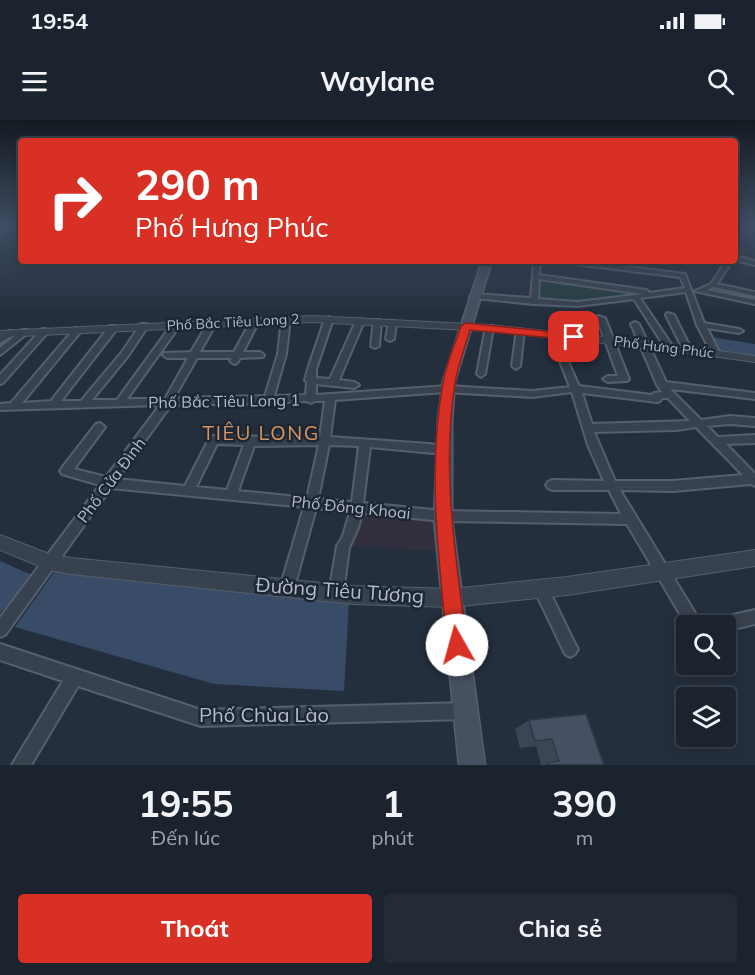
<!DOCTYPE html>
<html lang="vi">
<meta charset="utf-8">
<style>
:root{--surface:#1b232e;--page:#242b36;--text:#f1f3f6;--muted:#a0a4aa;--line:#39404a;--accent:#d93025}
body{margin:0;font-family:Mulish,sans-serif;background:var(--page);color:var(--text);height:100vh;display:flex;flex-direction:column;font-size:22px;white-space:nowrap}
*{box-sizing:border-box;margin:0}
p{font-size:20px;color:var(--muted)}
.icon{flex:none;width:33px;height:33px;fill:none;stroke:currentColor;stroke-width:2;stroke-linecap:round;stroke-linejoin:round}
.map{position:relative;height:645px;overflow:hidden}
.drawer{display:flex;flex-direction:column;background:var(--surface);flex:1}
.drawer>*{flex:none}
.banner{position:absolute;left:18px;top:18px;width:720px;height:126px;border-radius:6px;box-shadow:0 3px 15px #0003,0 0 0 2px var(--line);background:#d93025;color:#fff;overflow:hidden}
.tools{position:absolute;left:676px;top:495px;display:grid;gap:12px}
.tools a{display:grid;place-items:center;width:60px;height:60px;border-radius:6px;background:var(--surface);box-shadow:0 3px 15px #0003,0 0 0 2px var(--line);font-size:30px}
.pin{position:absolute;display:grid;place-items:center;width:51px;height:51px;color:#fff;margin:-26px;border-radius:12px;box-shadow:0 3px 9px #0006}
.me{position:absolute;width:66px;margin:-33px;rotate:353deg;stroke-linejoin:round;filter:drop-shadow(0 0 4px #0008)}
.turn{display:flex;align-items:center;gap:21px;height:126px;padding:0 18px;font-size:27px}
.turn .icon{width:78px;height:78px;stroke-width:2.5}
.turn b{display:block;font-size:42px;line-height:51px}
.eta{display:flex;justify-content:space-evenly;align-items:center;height:102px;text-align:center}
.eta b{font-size:36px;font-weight:700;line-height:42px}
.button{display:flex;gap:12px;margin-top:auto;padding:12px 18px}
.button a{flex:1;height:69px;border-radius:6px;background:var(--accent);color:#fff;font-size:24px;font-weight:700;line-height:69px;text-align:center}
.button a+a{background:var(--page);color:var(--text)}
.status{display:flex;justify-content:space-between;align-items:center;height:42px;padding:0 30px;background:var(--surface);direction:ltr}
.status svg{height:16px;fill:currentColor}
header{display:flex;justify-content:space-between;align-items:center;height:78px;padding:0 18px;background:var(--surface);font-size:27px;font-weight:700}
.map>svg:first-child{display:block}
</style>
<div class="status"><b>19:54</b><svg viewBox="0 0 49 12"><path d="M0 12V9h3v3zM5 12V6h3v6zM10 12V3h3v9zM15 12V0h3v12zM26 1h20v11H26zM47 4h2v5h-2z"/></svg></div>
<header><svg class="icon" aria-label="menu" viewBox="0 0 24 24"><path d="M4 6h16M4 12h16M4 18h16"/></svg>Waylane<svg class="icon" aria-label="search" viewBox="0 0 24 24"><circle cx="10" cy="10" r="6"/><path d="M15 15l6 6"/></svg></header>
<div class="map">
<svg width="755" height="645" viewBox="0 0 755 645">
<rect width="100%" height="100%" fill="#242f3e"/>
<path fill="#32303f" d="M358 388 432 398 434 431 351 426Z"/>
<path fill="#263c3f" d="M540 160 620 170 631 176 586 183 543 180 538 179V161Z"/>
<path fill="#394c67" d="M711 217 755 224V236L718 232Z
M0 441 34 456 0 493Z
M55 451 349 481 344 571 214 564 15 507Z"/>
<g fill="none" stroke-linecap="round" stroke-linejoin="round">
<defs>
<path id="minor" d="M735 136 755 141V145L735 140Z
M534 141H540L539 155 646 170 648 171 649 173 685 168 680 157 566 143 563 141H582L685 154 704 203 739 209 743 211 739 213 707 208 719 232 718 234H712L697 205 686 172 640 178 673 227 669 229H666L634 179 578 186 534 184 474 178 470 176 474 174 531 178ZM539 159 643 174 578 182 538 179Z
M726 141H732L717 164 755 172V176L714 167 707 170 755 180V184L695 171 711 164Z
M667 193 674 195 691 229 690 231 687 232 683 229 666 195Z
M557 194 564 196 566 216 563 218 569 244 579 266 652 275 654 273 662 272 657 265 631 204 635 202 639 204 666 262 755 273V279L670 269 701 300 730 296 755 298V306L730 304 707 306 718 317 755 315V323L726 324 755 354V366L751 364 673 371 620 370 703 506H687L627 404 443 401 362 393 358 408 349 428 343 473 341 478 336 480 331 478 329 473 337 426 343 416 350 392 316 388 294 468 292 473 287 475 282 473 280 468 304 387 111 368 5 515 0 517V498L100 365 62 354 60 351 62 348 96 304 100 303 105 307 74 349 106 357 160 285 0 290V284L11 283 75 208H78L82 210 22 283 51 281 110 206H116V210L61 281H81L122 232 141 204H147L148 206 128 236 92 280H117L173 203H176L180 205 127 279H165L188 238H167L163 235 164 233 191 232 208 203 212 201 216 203 200 232H234L251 201 255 199 259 201 243 232H260L264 235 263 237 240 238 237 243 234 244 230 241 232 238H197L174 278 265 276 278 234 282 199 286 197 290 199 286 234 274 276 306 275 307 262 305 260 308 249 325 199 329 197 333 199 316 249V258L330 259 356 201 360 199 364 201 339 260 354 262 359 265 354 268 316 264V275L448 266 532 271 570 267 561 244 554 216 558 214ZM445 272 532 277 572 272 588 325 604 361 552 360 548 362 546 365 548 368 552 370H609L621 394 443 391 363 383 370 327 444 334 448 333 449 330 448 327 429 324 330 317 335 280ZM582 273 657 282 660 281 662 278H668L690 301 592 304ZM307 281 311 283 315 281H325L320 317 214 316 210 317 185 366 117 359 171 285 264 283 268 284 272 283ZM696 307 743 355 673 361H615L594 312 676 310ZM217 324 244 325 227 370 196 367ZM319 325 307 378 238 371 254 326ZM329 325 359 326 352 382 318 379Z
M598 196 605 198 629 259 627 261 608 262 603 259 608 256H618L597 198Z
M374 200H380L381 202 379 226 375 228 371 226Z
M389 201H395L396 203 394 219 390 221 386 219Z
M486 206H492L493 208 485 254 481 257 477 254Z
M42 209H45L49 211 3 263 0 264V255Z
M517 209H520L524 211 520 246 516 249 512 246Z
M22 210H28L29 212 0 235V228Z
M9 211H12L16 213 0 223V217Z
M541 462 546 464 575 524 578 529 575 534 570 537 565 534 534 469 536 464Z
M755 490V504L726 511V506H708L710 501 715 499Z
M0 524 201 590 465 583 471 585 473 591 471 597 465 599 201 606 78 566 31 645H12L63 561 0 540Z"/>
<path id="tertiary" d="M3 104H11L0 113V107Z
M312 196 489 205 669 224 755 236V242L669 230 489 211 312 202 0 217V211Z
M0 415 49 434 71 438 353 466 451 469 567 457 755 430V446L567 475 451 487 353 484 71 454 49 450 0 430Z"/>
<path id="secondary" d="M482 141H492L455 261 452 301V400L485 645H459L434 400 438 301 443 261Z"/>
</defs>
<use href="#minor" stroke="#565f6c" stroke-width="4"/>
<use href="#tertiary" stroke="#565f6c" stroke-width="2"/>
<use href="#secondary" stroke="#565f6c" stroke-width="3"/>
<use href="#minor" fill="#38414e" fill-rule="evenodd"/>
<use href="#tertiary" fill="#38414e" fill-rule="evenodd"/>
<use href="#secondary" fill="#465061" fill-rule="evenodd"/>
</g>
<path fill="#3b4654" d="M529 600 604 645H539L541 644 536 626 520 628 515 609Z"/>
<path fill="#455162" stroke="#303945" stroke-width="1.5" d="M586 594 604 645H548L547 643 559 641 552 619 535 621 529 600Z"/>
<linearGradient id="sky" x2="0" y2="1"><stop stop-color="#141a22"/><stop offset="0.54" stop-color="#3f4d63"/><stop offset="1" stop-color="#3f4d63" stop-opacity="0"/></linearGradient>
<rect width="755" height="194" fill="url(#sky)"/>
<path fill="#d93025" stroke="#8d1f18" stroke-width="1.5" d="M466 203 574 214 580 217 574 220 470 210C465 227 458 245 455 263 441 350 456 439 467 525L464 532 457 535 450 532 447 525C439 439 427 350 443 263 446 244 455 225 461 206Z"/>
<g text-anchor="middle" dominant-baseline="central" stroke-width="5" stroke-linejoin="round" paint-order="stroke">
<g font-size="14" fill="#b4bcc9" stroke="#1d2633">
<text transform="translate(233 202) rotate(-3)">Phố Bắc Tiêu Long 2</text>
<text transform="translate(664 227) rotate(7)">Phố Hưng Phúc</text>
</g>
<g font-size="16" fill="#b4bcc9" stroke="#1d2633">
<text transform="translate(224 281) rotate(-1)">Phố Bắc Tiêu Long 1</text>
<text transform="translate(111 360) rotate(-53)">Phố Cửa Đình</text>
<text transform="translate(351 387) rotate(6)">Phố Đồng Khoai</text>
</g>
<g font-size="20" letter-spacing="1.5" fill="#d59563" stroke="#1d2633">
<text x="261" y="312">TIÊU LONG</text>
</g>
<g font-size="20" fill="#b4bcc9" stroke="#1d2633">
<text transform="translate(340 470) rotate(4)">Đường Tiêu Tương</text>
<text x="264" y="594">Phố Chùa Lào</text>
</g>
</g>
</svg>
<div class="tools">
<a><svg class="icon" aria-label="search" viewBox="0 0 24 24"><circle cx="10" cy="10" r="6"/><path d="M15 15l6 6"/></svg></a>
<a><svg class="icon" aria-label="layers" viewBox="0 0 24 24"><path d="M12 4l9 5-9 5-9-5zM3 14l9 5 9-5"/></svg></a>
</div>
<div class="pin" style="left:574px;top:217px;background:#d93025"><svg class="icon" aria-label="arrive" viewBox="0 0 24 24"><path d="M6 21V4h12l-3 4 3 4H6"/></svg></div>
<svg class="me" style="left:457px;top:525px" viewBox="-20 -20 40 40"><circle r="19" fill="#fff"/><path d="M0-13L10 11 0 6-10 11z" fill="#d93025"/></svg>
<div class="banner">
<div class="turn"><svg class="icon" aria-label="right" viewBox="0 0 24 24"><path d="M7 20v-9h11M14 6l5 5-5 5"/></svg><div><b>290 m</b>Phố Hưng Phúc</div></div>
</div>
</div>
<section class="drawer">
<div class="eta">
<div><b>19:55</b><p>Đến lúc</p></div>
<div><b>1</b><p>phút</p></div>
<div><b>390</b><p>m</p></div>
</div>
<div class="button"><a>Thoát</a><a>Chia sẻ</a></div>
</section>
